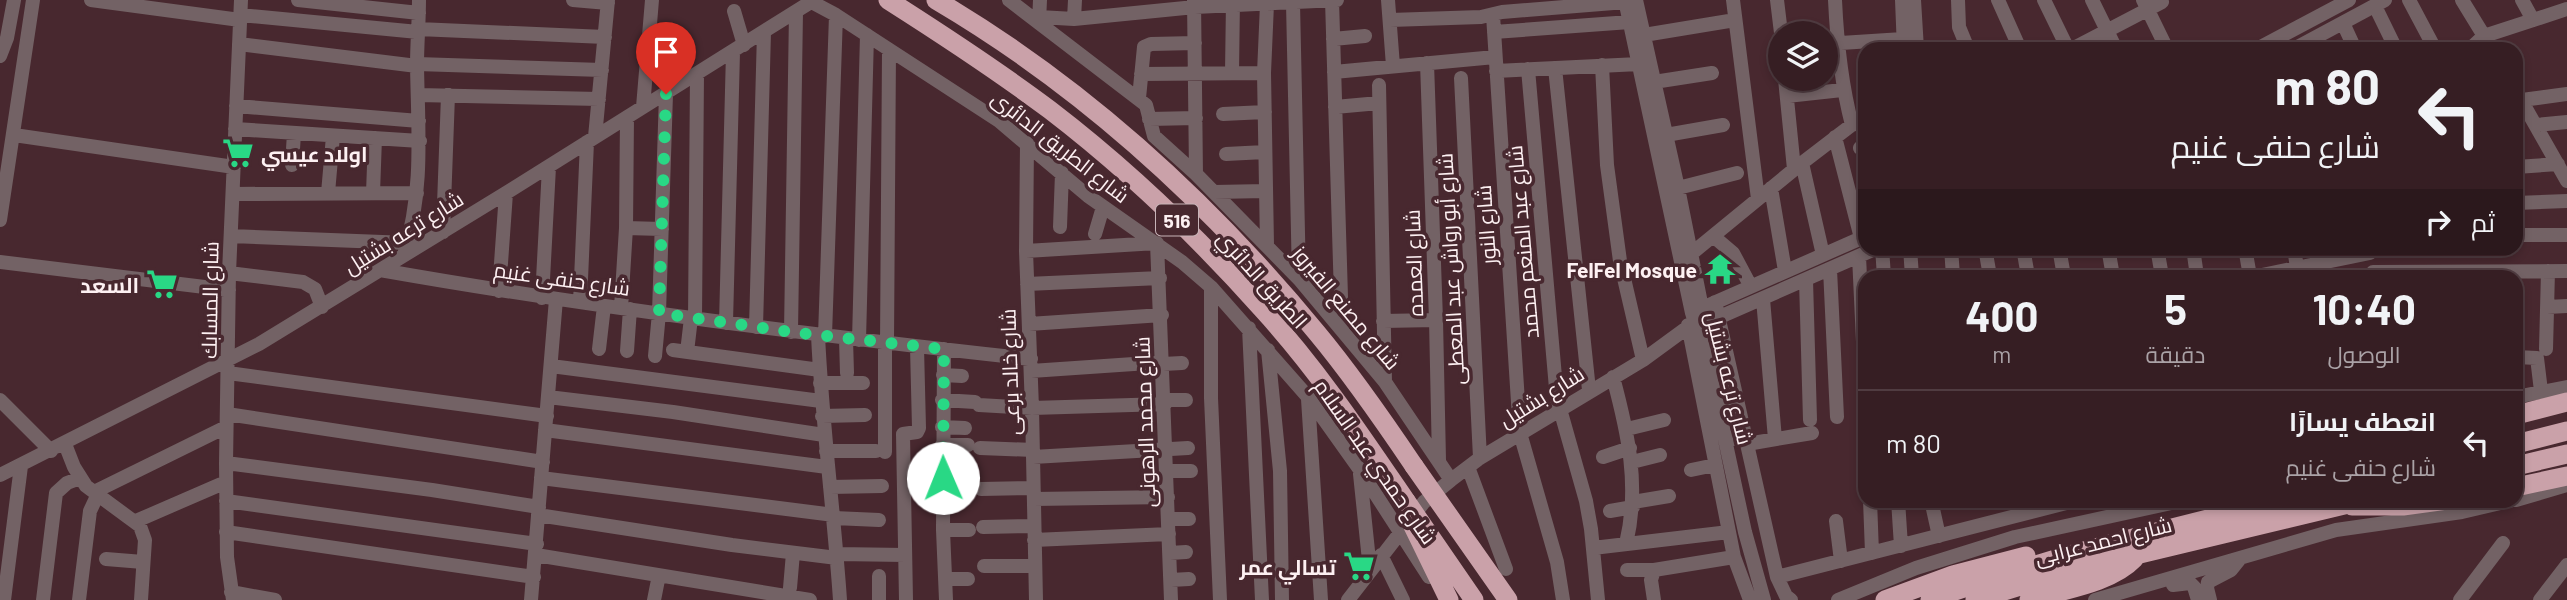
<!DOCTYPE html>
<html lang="ar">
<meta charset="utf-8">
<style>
:root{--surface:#361e23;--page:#3d272b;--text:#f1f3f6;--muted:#aaa2a6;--line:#503c41}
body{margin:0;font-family:Barlow,Cairo,sans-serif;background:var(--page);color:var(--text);direction:rtl;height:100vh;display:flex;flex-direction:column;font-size:26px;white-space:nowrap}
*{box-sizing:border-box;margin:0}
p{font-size:23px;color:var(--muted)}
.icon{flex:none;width:38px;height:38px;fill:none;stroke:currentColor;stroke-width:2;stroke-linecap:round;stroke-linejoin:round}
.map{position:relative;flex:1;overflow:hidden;direction:ltr}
.details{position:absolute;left:1858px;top:270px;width:665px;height:238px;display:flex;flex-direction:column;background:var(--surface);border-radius:21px;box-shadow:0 4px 10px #0003,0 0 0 2px var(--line);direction:rtl}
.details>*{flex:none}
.guide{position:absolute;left:1858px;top:42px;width:665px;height:214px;border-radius:21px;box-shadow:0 4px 10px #0003,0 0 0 2px var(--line);direction:rtl;background:#361e23;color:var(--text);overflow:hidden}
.fabs{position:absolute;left:1768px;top:21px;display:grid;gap:14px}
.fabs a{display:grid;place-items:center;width:70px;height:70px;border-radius:50%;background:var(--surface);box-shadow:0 4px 10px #0003,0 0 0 2px var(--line);font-size:35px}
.pin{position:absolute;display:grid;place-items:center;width:60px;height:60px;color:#fff;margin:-72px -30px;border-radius:50% 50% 50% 0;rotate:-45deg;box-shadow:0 0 7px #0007}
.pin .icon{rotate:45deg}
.me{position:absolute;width:77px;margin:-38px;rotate:359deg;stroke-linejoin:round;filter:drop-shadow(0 0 5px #0008)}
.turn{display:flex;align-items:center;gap:24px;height:147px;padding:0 28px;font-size:32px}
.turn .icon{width:91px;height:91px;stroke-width:2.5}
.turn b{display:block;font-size:49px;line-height:60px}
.then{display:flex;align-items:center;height:66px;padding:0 28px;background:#0003;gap:14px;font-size:26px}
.eta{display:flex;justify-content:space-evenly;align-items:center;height:119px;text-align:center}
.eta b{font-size:42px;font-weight:700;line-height:49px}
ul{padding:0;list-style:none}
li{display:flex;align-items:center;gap:21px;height:105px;padding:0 28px;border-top:2px solid var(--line)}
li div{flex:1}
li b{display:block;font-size:26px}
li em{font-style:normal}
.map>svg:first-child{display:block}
</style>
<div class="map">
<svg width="2567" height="600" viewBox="0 0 2567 600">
<rect width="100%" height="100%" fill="#48282f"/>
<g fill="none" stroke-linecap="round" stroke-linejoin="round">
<path stroke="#736265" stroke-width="14" d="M91 0 240 20
M298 0 419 13
M573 0 608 3
M808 0 836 15 999 121 1088 196 1182 262 1211 287 1308 397 1360 470 1429 577
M1009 0 1146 105 1154 136 1196 174 1299 279 1385 382 1451 480
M1194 0 1196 174
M1332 0 1342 330
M1388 0 1393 66
M1625 0 1692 313 1710 370 1745 532 1764 600
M1636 0 1678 188 1702 308 1722 376 1734 439
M1733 0 1758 199
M1777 0 1781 33
M1835 0C1837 43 1841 83 1852 125
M1902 0 1904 49
M1914 0 1917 49
M1958 0 1959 27 1968 49
M1998 0 2020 49
M2044 0 2068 49
M2092 0 2116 49
M2143 0 2167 49
M2409 0 2435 49
M2462 0 2492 49
M2522 0 2533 20
M1293 3 1299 279
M2375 6 2396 49
M734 11 744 45
M240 15 418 32
M1493 15 1520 433 1557 562 1563 600
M1039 17 1074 19 1195 7 1337 0
M1074 19 1075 0
M1390 20 1481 17 1502 12 1626 2
M1039 22 1040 0
M2343 23 2355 49
M418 29 605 37
M1494 32 1630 22
M1644 35 1735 20
M1333 39 1365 36
M239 44 417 66
M1825 44 1903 39
M2072 49 2162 2
M2257 49 2349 0
M2294 49 2385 0
M2470 49 2484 36 2567 9
M0 56 7 38 14 0
M1427 63 1436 320 1439 460
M417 64 602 70
M1602 65 1607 165 1620 261 1643 360
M1555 68 1589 390
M1528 69 1558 411
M1496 71 1639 64
M1334 72 1495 57
M1232 73 1233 0
M1141 74 1264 73
M1461 78 1480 458
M1785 79 1794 169
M1654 82 1712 73
M1379 85 1385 382
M2516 91 2567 181
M418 95 599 99
M1787 96 1842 90
M1139 98 1144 47 1151 44 1195 43
M2522 100 2567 94
M236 106 419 121
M643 107 652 0
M1335 107 1379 103
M1223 114 1265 112
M1149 119 1196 118
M2536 125 2567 122
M235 129 420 141
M14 135 234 167
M1666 135 1723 125
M595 137 608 0
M1835 137 1861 238
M1027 143 1026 251 1032 408 1036 600
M1860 148 1866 146
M1226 154 1265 152
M1802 163 1823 255
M292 165 294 133
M2516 167 2558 164
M1678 188 1737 173
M1771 188 1785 271
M1214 192 1266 191
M328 193 333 136
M373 193 375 138
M233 194 417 193
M2516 203 2567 201
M0 220 33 0
M1060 227 1062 173
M626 228 662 229
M443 232 448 95
M1095 234 1103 207
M2516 235H2567
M231 236 408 243
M1713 236 1733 253 1750 285
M1267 245 1264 73 1267 4
M1882 248 1884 276
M1910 248 1912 276
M1951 248 1953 276
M1985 248 1990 276
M2023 248 2028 276
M2059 248 2064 276
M2108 248 2113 276
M2157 248 2162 276
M2193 248 2197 276
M2245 248 2250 276
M2294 248 2297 268
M1026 251 1157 243 1171 600
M1691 254 1802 163 1866 114
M404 255C424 189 418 132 417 65 417 44 419 22 419 0
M1859 256 1866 406
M0 262 229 290
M1830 269 1837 417
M380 270C596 308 813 335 1031 359
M2373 272 2567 271
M229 273 303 282 315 289 322 307
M2257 276 2370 253
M1806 280 1810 420
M1027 284 1160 278
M1211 287V398L1220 600
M499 291 506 193
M542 298 549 167
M1763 299 1775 439
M580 302 587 142
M1715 302 1777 577 1786 596 1791 600
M1707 306 1866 236
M2547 307 2567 306
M621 308 626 228 627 117
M695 319 697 74
M1383 321 1436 320
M726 323 733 52
M1029 324 1162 315
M1688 325 1734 557 1750 600
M756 327 764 32
M1249 328 1262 600
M791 332 796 12
M818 335C822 424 834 512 840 600
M825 336 836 15
M846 339 847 373
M859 340 867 35
M885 343V452
M887 344 889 50
M599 349 604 306
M944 349 943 530 946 600
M2546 349 2548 271
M673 350 820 370
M1268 350 1280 471 1282 600
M627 351 630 309
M687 352 691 318
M655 356 659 313 666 94
M2516 357 2537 358 2541 391
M1163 364 1182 363
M551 366 821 401
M1031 371 1163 362
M228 373 547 416
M943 375 962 376
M1613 377C1628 433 1640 486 1626 544
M820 383H863
M548 397 673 412 824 435
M2516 397 2567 387
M1308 399 1321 600
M0 400 51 451
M942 400 975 402
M1165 400H1186
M979 405 1032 408 1165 404
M1560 409 1586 501 1591 529 1598 600
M227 414 543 462
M822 416 865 415
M942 427 965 428
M1627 429 1664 420
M545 430 827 467
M65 444 74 467 86 486 140 526 145 540 141 600
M1747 444 1812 433
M942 445H968
M980 448 1033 450
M826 451H876
M1033 457 1188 448
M1603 457 1630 448
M1632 462 1660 455
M226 463 432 490 539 507
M1468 467 1506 569
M1691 470 1715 465
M1167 471H1191
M1360 474 1370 570
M0 475 259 344 506 193 814 0
M541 478 834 515
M943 478H967
M830 487 882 486
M981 489 1033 488
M94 492 226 427
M1034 499 1168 497
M1870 500 1872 553
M1898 500 1901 546
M1931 500 1939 536
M2516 500 2567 485
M226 501 537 544
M1633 502 1669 496
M1610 511 1633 507
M538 515 732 545 837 558
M834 518 879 520
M1169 519H1189
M136 521 226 482
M1836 521 1841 561
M983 527 1034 526
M943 530H969
M226 532 534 577
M1034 540 1169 534
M1593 548 1729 532
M1170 553 1186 552
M837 554 905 555
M536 555 810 600
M1381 555 1403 600
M106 559 143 562
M984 566H1035
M1627 570H1654
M1777 577 2078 500
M945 579H968
M1171 580 1189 579
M2173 585 2190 583 2194 587 2198 600
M790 588 793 553
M231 592 275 600
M4 600 21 466
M43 600 56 493 67 483 80 478
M79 600 90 511 98 494
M233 600 227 557 226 463 229 273 241 0
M531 600 556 299
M654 600 659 575
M879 600V576
M906 600 903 434 917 432 919 428 917 347
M1348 600 1424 502 1451 480 1480 458 1643 360 1684 330 1706 323 1877 248
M1654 600 1651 580 1654 570 1734 557
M1838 600 1916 568 2015 537 2185 500
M2095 600 2336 530 2462 512 2513 500
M2210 600 2207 588 2208 582 2231 570 2239 560
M2460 600 2503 543
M2540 600 2567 565"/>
<path stroke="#caa1a9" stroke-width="19" d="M888 0C943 35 998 71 1050 110 1127 169 1199 238 1263 310 1317 369 1361 435 1406 501
M936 0C1082 86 1210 203 1317 333 1352 375 1383 420 1414 466
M2516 415 2567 402
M2516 444 2567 431
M2516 466 2567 454
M2516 487 2567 476
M2352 506H2403L2447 500
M1885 600 1953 575 2026 556
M1930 600C2046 557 2165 530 2284 500
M1975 600 2069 571 2365 500
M2029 600C2061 590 2110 584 2134 559"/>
<path stroke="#caa1a9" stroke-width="19" d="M1414 466 1508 600
M1406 501 1474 600
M1413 526 1449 600"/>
</g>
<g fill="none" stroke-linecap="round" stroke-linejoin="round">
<path stroke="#29d885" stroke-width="12" stroke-dasharray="0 21.6" d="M666 94 659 313 791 332 944 349 943 478"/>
</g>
<defs>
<symbol id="supermarket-bare" viewBox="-9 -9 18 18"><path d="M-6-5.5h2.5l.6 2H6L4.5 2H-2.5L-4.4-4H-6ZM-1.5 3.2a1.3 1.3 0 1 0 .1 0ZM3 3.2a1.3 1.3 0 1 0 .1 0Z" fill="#29d885" stroke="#48282f" stroke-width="2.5" paint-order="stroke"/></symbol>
<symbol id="temple-bare" viewBox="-9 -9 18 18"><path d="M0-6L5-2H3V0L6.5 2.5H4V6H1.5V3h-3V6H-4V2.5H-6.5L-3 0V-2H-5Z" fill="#29d885" stroke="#48282f" stroke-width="2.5" paint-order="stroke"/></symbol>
</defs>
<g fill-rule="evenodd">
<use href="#supermarket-bare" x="216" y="131" width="44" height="44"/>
<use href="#temple-bare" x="1698" y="247" width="44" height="44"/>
<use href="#supermarket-bare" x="140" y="262" width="44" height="44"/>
<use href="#supermarket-bare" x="1337" y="544" width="44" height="44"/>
</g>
<g text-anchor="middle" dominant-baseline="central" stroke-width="7" stroke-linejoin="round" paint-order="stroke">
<rect fill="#48282f" stroke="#c7b4b8" stroke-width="2" x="1156" y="204.5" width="42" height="31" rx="5"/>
<g font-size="19" font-weight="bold" fill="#fdf0f2">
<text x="1177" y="220">516</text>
</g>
<g font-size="21" fill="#fdf0f2" stroke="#48282f">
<text transform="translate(1061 146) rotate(38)">شارع الطريق الدائرى</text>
<text transform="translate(1485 225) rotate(-94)">شارع النور</text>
<text transform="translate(403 232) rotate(-32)">شارع ترعه بشتيل</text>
<text transform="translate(1522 242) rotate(-95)">شارع عبد المنعم محمد</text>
<text transform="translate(1413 263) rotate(-92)">شارع العمده</text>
<text transform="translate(1450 269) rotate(-93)">شارع أبو رواش عبد المعطى</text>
<text transform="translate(562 278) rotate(8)">شارع حنفى غنيم</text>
<text transform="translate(1263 279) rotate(48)">الطريق الدائري</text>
<text transform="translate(209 300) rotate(-89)">شارع المسابك</text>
<text transform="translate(1347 307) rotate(50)">شارع مصنع الفيروز</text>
<text transform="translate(1009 372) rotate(-92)">شارع خالد برعى</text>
<text transform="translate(1730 378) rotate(76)">شارع ترعه بشتيل</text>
<text transform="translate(1541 396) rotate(-32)">شارع بشتيل</text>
<text transform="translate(1144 422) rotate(-92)">شارع محمد الرهونى</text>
<text transform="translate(1376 461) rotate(55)">شارع حمدي عبد السلام</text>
<text transform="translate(2103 540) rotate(-14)">شارع احمد عرابى</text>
</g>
<g font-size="21" font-weight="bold" fill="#fdf0f2" stroke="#48282f" text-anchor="end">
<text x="261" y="153" text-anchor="start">اولاد عيسي</text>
<text x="1697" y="269">FelFel Mosque</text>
<text x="139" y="284">السعد</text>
<text x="1336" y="566">تسالي عمر</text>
</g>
</g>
</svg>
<div class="fabs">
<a><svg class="icon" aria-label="layers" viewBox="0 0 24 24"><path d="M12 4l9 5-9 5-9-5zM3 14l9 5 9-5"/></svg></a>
</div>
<div class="pin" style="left:666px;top:94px;background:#d93025"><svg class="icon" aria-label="arrive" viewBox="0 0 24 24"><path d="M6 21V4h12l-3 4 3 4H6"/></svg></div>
<svg class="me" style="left:943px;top:478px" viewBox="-20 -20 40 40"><circle r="19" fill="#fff"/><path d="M0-13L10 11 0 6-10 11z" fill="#29d885"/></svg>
<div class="guide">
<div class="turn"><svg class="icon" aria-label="left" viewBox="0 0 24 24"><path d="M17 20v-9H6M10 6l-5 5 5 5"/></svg><div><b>80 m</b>شارع حنفى غنيم</div></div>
<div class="then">ثم<svg class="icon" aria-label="right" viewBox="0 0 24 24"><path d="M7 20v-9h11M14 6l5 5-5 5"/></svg></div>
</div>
<section class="details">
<div class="eta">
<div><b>10:40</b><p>الوصول</p></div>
<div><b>5</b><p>دقيقة</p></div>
<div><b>400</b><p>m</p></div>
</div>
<ul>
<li><svg class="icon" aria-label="left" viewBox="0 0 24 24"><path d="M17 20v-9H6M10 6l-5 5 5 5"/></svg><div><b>انعطف يسارًا</b><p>شارع حنفى غنيم</p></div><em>80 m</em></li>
</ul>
</section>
</div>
